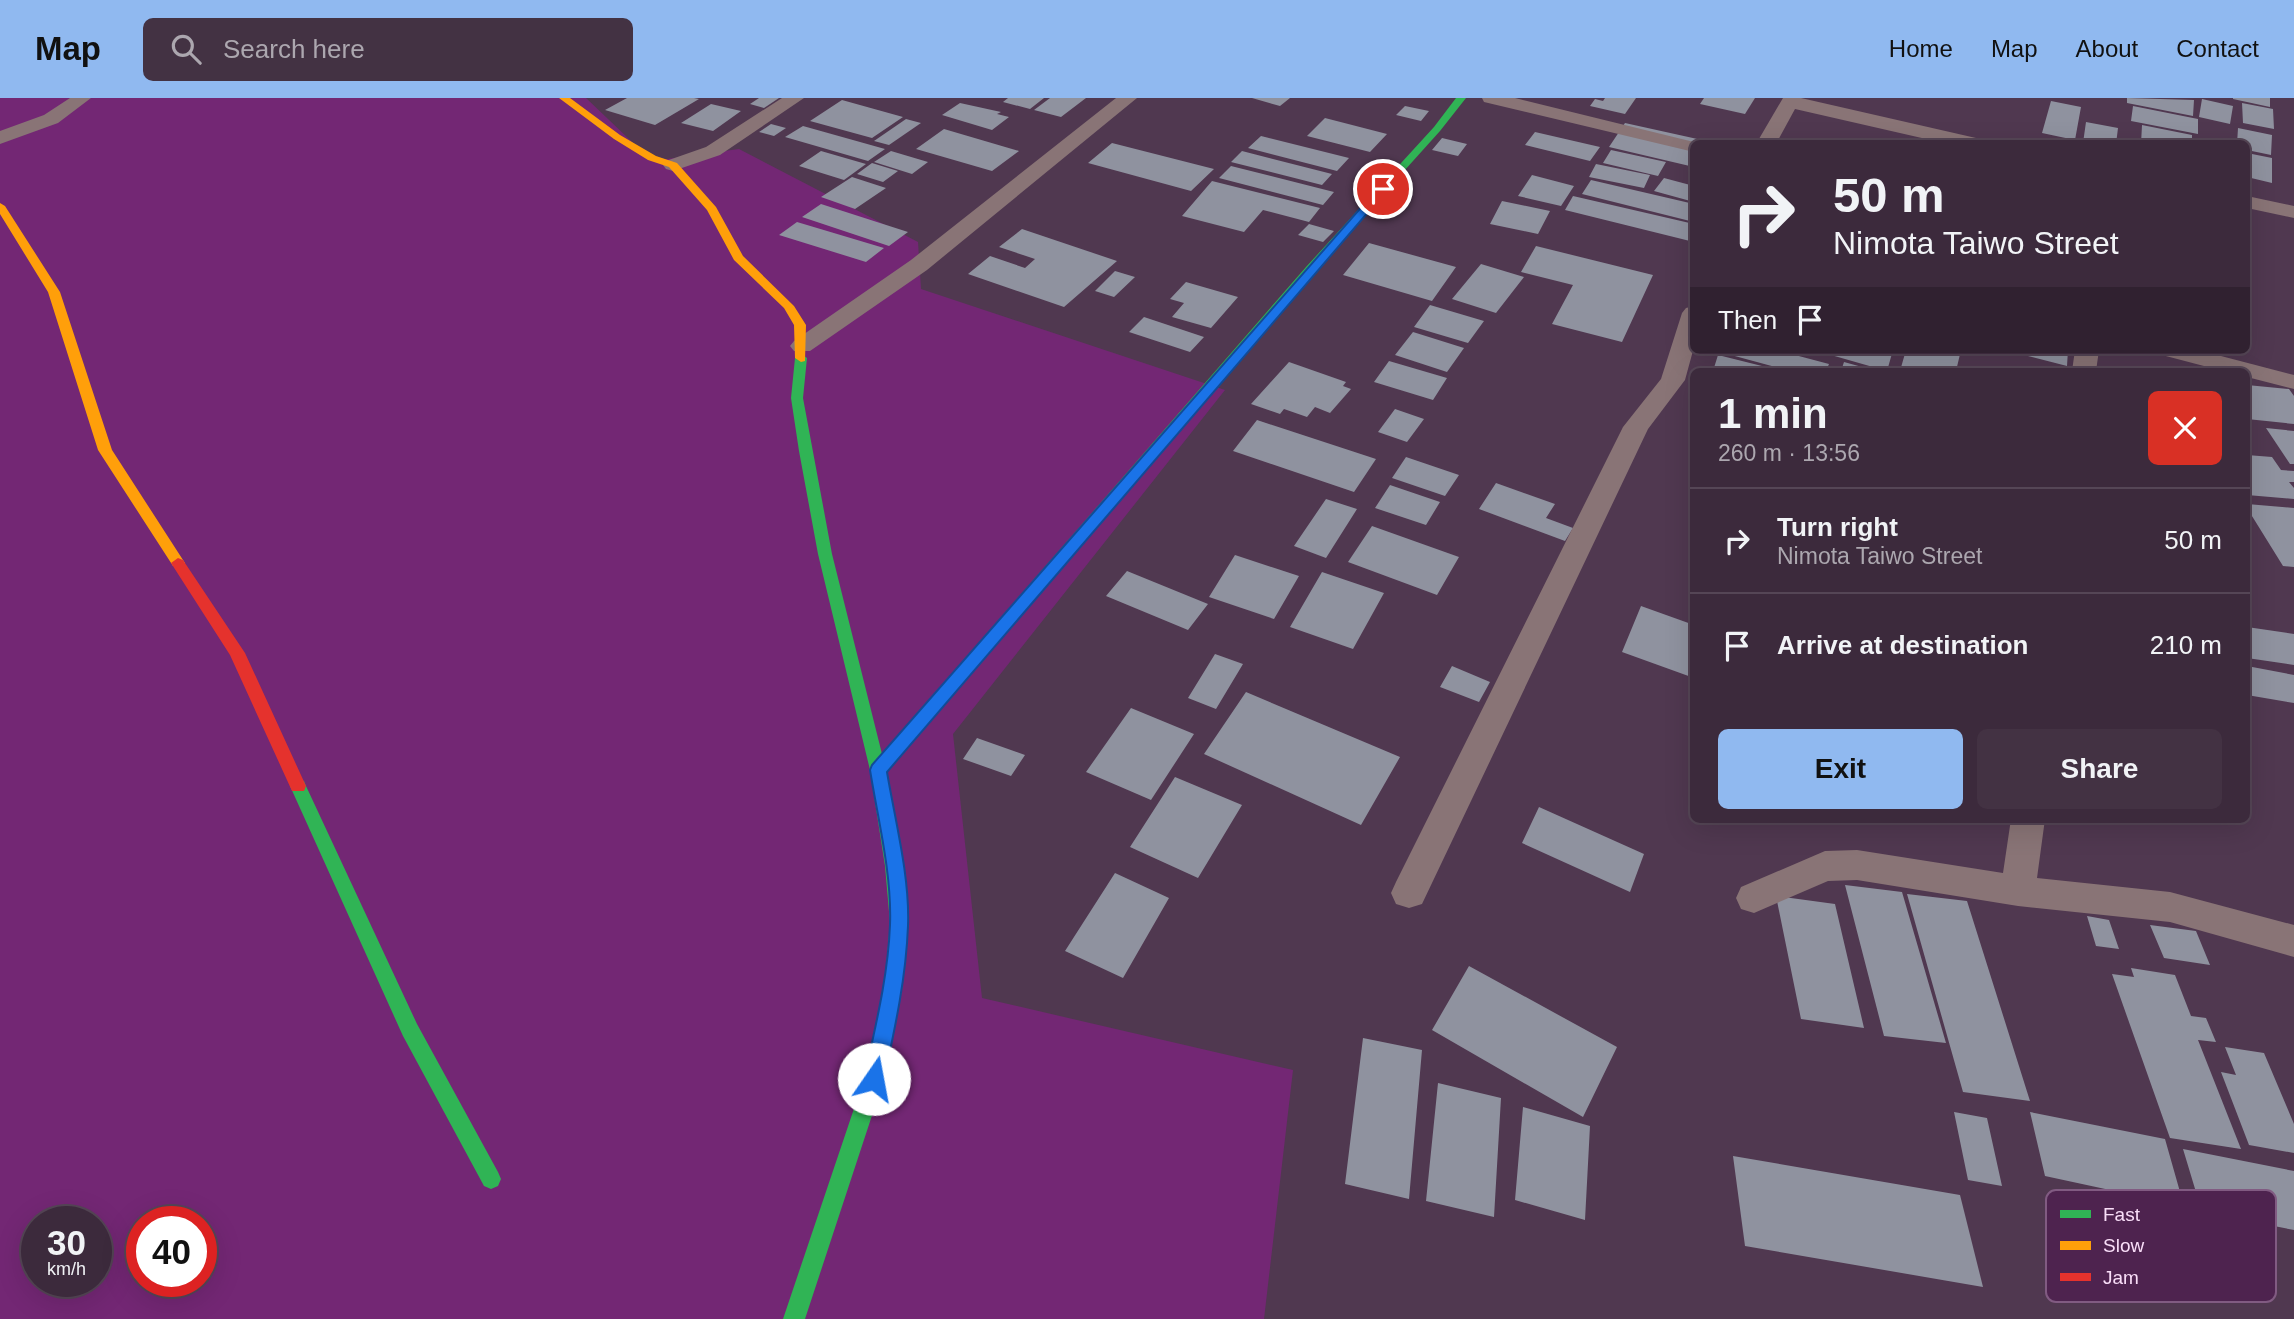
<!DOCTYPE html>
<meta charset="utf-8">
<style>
:root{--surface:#3c2a3c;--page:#433243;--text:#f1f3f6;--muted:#aca7af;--line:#554656;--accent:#90b9f0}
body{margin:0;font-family:Arial,sans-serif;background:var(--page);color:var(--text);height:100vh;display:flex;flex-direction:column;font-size:26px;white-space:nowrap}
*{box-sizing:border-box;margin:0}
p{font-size:23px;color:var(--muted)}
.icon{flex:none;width:38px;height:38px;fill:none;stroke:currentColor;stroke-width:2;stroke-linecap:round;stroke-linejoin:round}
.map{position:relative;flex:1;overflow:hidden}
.drawer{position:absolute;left:1690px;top:270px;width:560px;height:455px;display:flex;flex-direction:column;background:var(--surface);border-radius:10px;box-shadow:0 7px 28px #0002,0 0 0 2px var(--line)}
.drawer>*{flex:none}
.top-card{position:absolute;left:1690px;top:42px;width:560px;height:214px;border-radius:10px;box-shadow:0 7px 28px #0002,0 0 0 2px var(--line);background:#3c2a3c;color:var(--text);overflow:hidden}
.speed{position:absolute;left:21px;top:1108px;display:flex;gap:14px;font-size:35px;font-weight:700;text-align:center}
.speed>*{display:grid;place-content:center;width:91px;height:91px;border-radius:50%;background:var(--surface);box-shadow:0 7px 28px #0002,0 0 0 2px var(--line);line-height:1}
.speed small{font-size:18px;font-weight:400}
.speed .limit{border:10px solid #d22;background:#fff;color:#111}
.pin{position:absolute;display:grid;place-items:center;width:60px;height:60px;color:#fff;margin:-30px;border:4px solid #fff;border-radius:50%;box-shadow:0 2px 7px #0007}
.me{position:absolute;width:77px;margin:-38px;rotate:12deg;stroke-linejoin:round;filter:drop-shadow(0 0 5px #0008)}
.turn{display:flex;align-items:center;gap:24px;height:147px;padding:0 28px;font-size:32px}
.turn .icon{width:91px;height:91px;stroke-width:2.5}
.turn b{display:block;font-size:49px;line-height:60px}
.then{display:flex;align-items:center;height:66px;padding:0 28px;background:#0003;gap:14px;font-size:26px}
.round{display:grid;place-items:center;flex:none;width:74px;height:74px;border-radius:10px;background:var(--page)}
.headline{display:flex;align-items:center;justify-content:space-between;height:119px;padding:0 28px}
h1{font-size:42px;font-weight:800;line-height:52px}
.button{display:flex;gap:14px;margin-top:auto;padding:14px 28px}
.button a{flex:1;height:80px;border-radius:10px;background:var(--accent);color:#111;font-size:28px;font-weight:800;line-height:80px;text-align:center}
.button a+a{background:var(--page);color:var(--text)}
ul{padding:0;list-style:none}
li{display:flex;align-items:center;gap:21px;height:105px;padding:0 28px;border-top:2px solid var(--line)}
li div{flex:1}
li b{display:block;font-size:26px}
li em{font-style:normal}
header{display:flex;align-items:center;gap:42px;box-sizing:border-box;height:98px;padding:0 35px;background:var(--accent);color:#111}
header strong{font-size:33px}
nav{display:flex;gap:38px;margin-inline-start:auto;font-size:24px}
.search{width:490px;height:63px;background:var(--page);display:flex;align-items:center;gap:18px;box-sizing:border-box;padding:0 24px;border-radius:10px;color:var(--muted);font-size:26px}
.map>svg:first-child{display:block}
</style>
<header>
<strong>Map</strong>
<div class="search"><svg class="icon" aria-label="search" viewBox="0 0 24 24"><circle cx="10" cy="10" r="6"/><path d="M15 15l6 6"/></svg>Search here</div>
<nav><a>Home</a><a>Map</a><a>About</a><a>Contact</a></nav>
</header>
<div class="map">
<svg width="2294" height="1221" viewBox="0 0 2294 1221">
<rect width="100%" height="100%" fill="#503850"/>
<path fill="#732774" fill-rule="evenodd" d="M0 0H586L652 63 739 51 918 144 921 191 1225 292 953 636 982 900 1293 972 1264 1221H0ZM37 1124H96V1183H37ZM142 1124H201V1183H142Z"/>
<path fill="#8f929f" d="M627 0H694L699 1 655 27 605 12Z
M759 0H779L764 10 750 6Z
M1008 0H1044L1030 11 1003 4Z
M1050 0H1086L1061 19 1034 12Z
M1252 0H1290L1280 8Z
M1605 0H1636L1625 16 1590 8 1595 1 1603 3Z
M1704 0H1755L1745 16 1700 6Z
M2127 0 2194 2 2193 18 2127 5Z
M2233 0H2270V9L2233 1Z
M2202 1 2233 8 2230 26 2199 19Z
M842 2 903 19 872 40 810 23Z
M2051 3 2081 9 2075 42 2042 35Z
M960 5 1001 14 997 16 1009 19 992 32 942 17Z
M2242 5 2273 11 2274 31 2243 25Z
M711 6 741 13 713 33 681 25Z
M1405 8 1429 13 1421 23 1396 17Z
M2133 8 2198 21V36L2131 23Z
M1325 20 1387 36 1370 54 1307 38Z
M906 21 921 25 889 47 874 43Z
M2086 24 2118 30 2116 46 2083 45Z
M1625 25 1711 44V46H1694V69L1609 49Z
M771 26 786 30 774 38 759 34Z
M2142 27 2192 37V46H2141Z
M803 28 885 51 868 63 785 39Z
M2238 30 2272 37 2271 57 2247 52V46H2237Z
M944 31 1019 53 992 73 916 51Z
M1535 34 1600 49 1590 63 1525 47Z
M1261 38 1349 60 1337 73 1248 50Z
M1442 40 1467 46 1458 58 1432 52Z
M1112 45 1214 71 1191 93 1088 65Z
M1611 52 1666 64 1658 78 1603 65Z
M821 53 866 66 844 82 799 68Z
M891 53 928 64 912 76 874 64Z
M1242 53 1332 76 1322 87 1231 64Z
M2247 55 2272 60V85L2247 79Z
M872 65 898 73 883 84 857 76Z
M1596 66 1650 77 1644 90 1589 79Z
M1231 68 1334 94 1323 107 1219 80Z
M1532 77 1574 88 1561 108 1518 98Z
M852 79 886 90 855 111 821 99Z
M1664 80 1694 88V104L1654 93Z
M1591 82 1694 106V124L1582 96Z
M1212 83 1320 110 1309 124 1263 112 1244 134 1182 118Z
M1573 98 1694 126V144L1565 112Z
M1502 103 1550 113 1538 136 1490 126Z
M821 106 908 134 889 148 802 119Z
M797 124 884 150 866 164 779 137Z
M1309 126 1334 133 1323 144 1298 137Z
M1022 131 1117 163 1064 209 968 176 990 158 1025 170 1035 161 999 149Z
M1369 145 1456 169 1432 203 1343 177Z
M1536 148 1653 177 1622 244 1552 226 1573 187 1521 174Z
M1481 166 1524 179 1496 215 1452 201Z
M1115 173 1135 179 1114 199 1095 193Z
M1186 184 1238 199 1211 230 1172 219 1184 205 1170 201Z
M1430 207 1484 223 1468 245 1414 229Z
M1144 219 1204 239 1190 254 1129 234Z
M1413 234 1464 250 1447 274 1395 257Z
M1733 252H1776L1829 266 1826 273H1790L1731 257Z
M1825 252H1893L1887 273 1824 255Z
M1906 252H1961L1956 273H1900Z
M2009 252H2068L2067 268 2008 253Z
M1718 257 1778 272V273H1713Z
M1389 263 1447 280 1433 302 1374 284Z
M1289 264 1346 284 1343 288 1351 291 1330 315 1315 309 1307 319 1284 311 1280 316 1251 306Z
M1844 264 1873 272V273H1841Z
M2247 287 2289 291 2294 298V326L2247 321Z
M1395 311 1424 321 1407 344 1378 334Z
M1257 322 1376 361 1354 394 1233 353Z
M2266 330 2294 333V366H2290Z
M2247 357 2272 359 2281 372 2294 373V384H2289L2294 390V401L2247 397Z
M1406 359 1459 377 1445 398 1392 380Z
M1496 385 1555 406 1546 420 1573 430 1565 443 1479 411Z
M1390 387 1440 404 1426 427 1375 410Z
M1326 401 1357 411 1326 460 1294 448Z
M2247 406 2294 410V469L2283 468 2247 410Z
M1372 428 1459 459 1437 497 1348 464Z
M1235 457 1299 478 1274 521 1209 499Z
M1127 473 1208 506 1188 532 1106 498Z
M1322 474 1384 495 1353 551 1290 529Z
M1641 508 1694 527V580L1622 554Z
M2247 529 2294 536V567L2247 560Z
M1215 556 1243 566 1216 611 1188 600Z
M1452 568 1490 584 1479 604 1440 589Z
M2247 568 2294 577V605L2247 597Z
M1246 594 1400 659 1361 727 1204 656Z
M1131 610 1194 636 1151 702 1086 674Z
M977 640 1025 657 1011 678 963 661Z
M1175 679 1242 707 1198 780 1130 749Z
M1539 709 1644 756 1630 794 1522 745Z
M1115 775 1169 800 1123 880 1065 853Z
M1845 787 1902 794 1946 945 1884 938Z
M1907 796 1967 803 2030 1003 1963 994Z
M1776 798 1835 806 1864 930 1801 921Z
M2087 818 2109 822 2119 851 2096 848Z
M2150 827 2196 833 2210 867 2164 860Z
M1469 868 1617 949 1583 1019 1432 932Z
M2131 870 2175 877 2191 918 2206 920 2216 944 2198 942 2241 1051 2170 1040 2112 876 2134 879Z
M1363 940 1422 952 1409 1101 1345 1086Z
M2225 949 2264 955 2294 1026V1055L2249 1047 2221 974 2236 977Z
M1438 985 1501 1000 1494 1119 1426 1103Z
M1523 1009 1590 1028 1585 1122 1515 1102Z
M1954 1014 1987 1020 2002 1088 1968 1082Z
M2030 1014 2165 1041 2184 1108 2045 1078Z
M2183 1051 2294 1073V1132L2202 1114Z
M1733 1058 1960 1097 1983 1189 1745 1148Z"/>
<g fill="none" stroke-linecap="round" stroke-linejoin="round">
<path fill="#897476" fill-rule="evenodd" d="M70 0H91L58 25 0 46V33L44 17Z
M782 0H804L720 57 673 73 666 71 663 67 666 63 706 49Z
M1116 0H1137L927 172 810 253H794L790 248 794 243 911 162Z
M1482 0H1515L1702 46H1694V54L1484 4Z
M1783 0H1801L1976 40 1985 46H1948L1795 11 1776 46H1756Z
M2247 98 2294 108V120L2247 110Z
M1694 208V249L1685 282 1648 331 1422 806 1409 810 1396 806 1391 795 1396 784 1623 329 1661 281 1682 215 1686 210Z
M2075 252H2099L2096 273H2072Z
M2158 252H2198L2294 277V291L2247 279V273H2223L2162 257Z
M2011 721H2045L2037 780 2170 794 2294 827V859L2170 824 2018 808 1857 782 1828 783 1754 815 1741 811 1736 800 1741 789 1825 753 1857 752 2003 775Z"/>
<path fill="#30b455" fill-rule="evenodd" d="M1456 0H1466L1440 33 1314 173 886 674 903 768 908 825 902 892 884 981 805 1221H783L864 981 884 892 890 825 885 768 870 672 818 456 799 353 791 300 795 260 801 256 807 260 803 300 832 456 882 656 1306 169 1434 29Z
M298 681 304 683 306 688 417 926 498 1074 501 1081 498 1088 491 1091 484 1088 403 938 290 688 292 683Z"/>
<path fill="#ff9f0a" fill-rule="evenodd" d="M559 0H570L620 37 656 58 677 65 716 109 743 158 794 208 806 227 805 263 801 264 795 260 794 227 784 210 734 162 707 112 669 69 648 62 614 41Z
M0 105 5 108 60 194 112 352 183 462 185 465 183 468H173L98 352 48 194 0 116Z"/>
<path fill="#e5322d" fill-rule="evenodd" d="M178 460 183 462 245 555 306 688 304 693H292L230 557 171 465Z"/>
</g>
<path fill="#1a73e8" stroke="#114b97" stroke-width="2" d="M1379 89 1388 91 887 674C895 722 910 779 908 828 906 880 895 930 884 981L881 988 874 991 867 988 864 981C875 930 888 879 890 827 892 776 878 722 870 672L872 667Z"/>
<rect x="2046" y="1092" width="230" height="112" rx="10" fill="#4e234f" stroke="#815b82" stroke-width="2"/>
<rect x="2060" y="1112" width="31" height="8" fill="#30b455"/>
<rect x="2060" y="1143" width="31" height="9" fill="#ff9f0a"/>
<rect x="2060" y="1175" width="31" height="8" fill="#e5322d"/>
<g font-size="19" fill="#f9def8">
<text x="2103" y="1123">Fast</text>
<text x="2103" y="1154">Slow</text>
<text x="2103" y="1186">Jam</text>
</g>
</svg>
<div class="speed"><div>30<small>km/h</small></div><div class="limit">40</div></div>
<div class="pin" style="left:1383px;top:91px;background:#d93025"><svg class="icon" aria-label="arrive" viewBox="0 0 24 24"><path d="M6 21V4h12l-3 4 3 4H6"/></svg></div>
<svg class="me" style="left:874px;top:981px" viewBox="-20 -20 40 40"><circle r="19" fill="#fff"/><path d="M0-13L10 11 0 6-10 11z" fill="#1a73e8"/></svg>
<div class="top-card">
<div class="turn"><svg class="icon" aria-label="right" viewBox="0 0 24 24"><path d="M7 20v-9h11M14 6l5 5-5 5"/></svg><div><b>50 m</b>Nimota Taiwo Street</div></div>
<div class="then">Then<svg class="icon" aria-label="arrive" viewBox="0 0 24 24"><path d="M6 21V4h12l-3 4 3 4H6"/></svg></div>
</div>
<section class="drawer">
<div class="headline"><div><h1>1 min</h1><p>260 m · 13:56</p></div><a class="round" style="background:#d93025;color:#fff"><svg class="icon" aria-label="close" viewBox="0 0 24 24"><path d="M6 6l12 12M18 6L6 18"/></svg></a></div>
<ul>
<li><svg class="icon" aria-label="right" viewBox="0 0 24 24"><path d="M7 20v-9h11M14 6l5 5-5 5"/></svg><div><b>Turn right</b><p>Nimota Taiwo Street</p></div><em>50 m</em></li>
<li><svg class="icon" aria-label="arrive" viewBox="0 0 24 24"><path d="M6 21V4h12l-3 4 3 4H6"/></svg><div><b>Arrive at destination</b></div><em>210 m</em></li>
</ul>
<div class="button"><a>Exit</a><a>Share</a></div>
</section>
</div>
